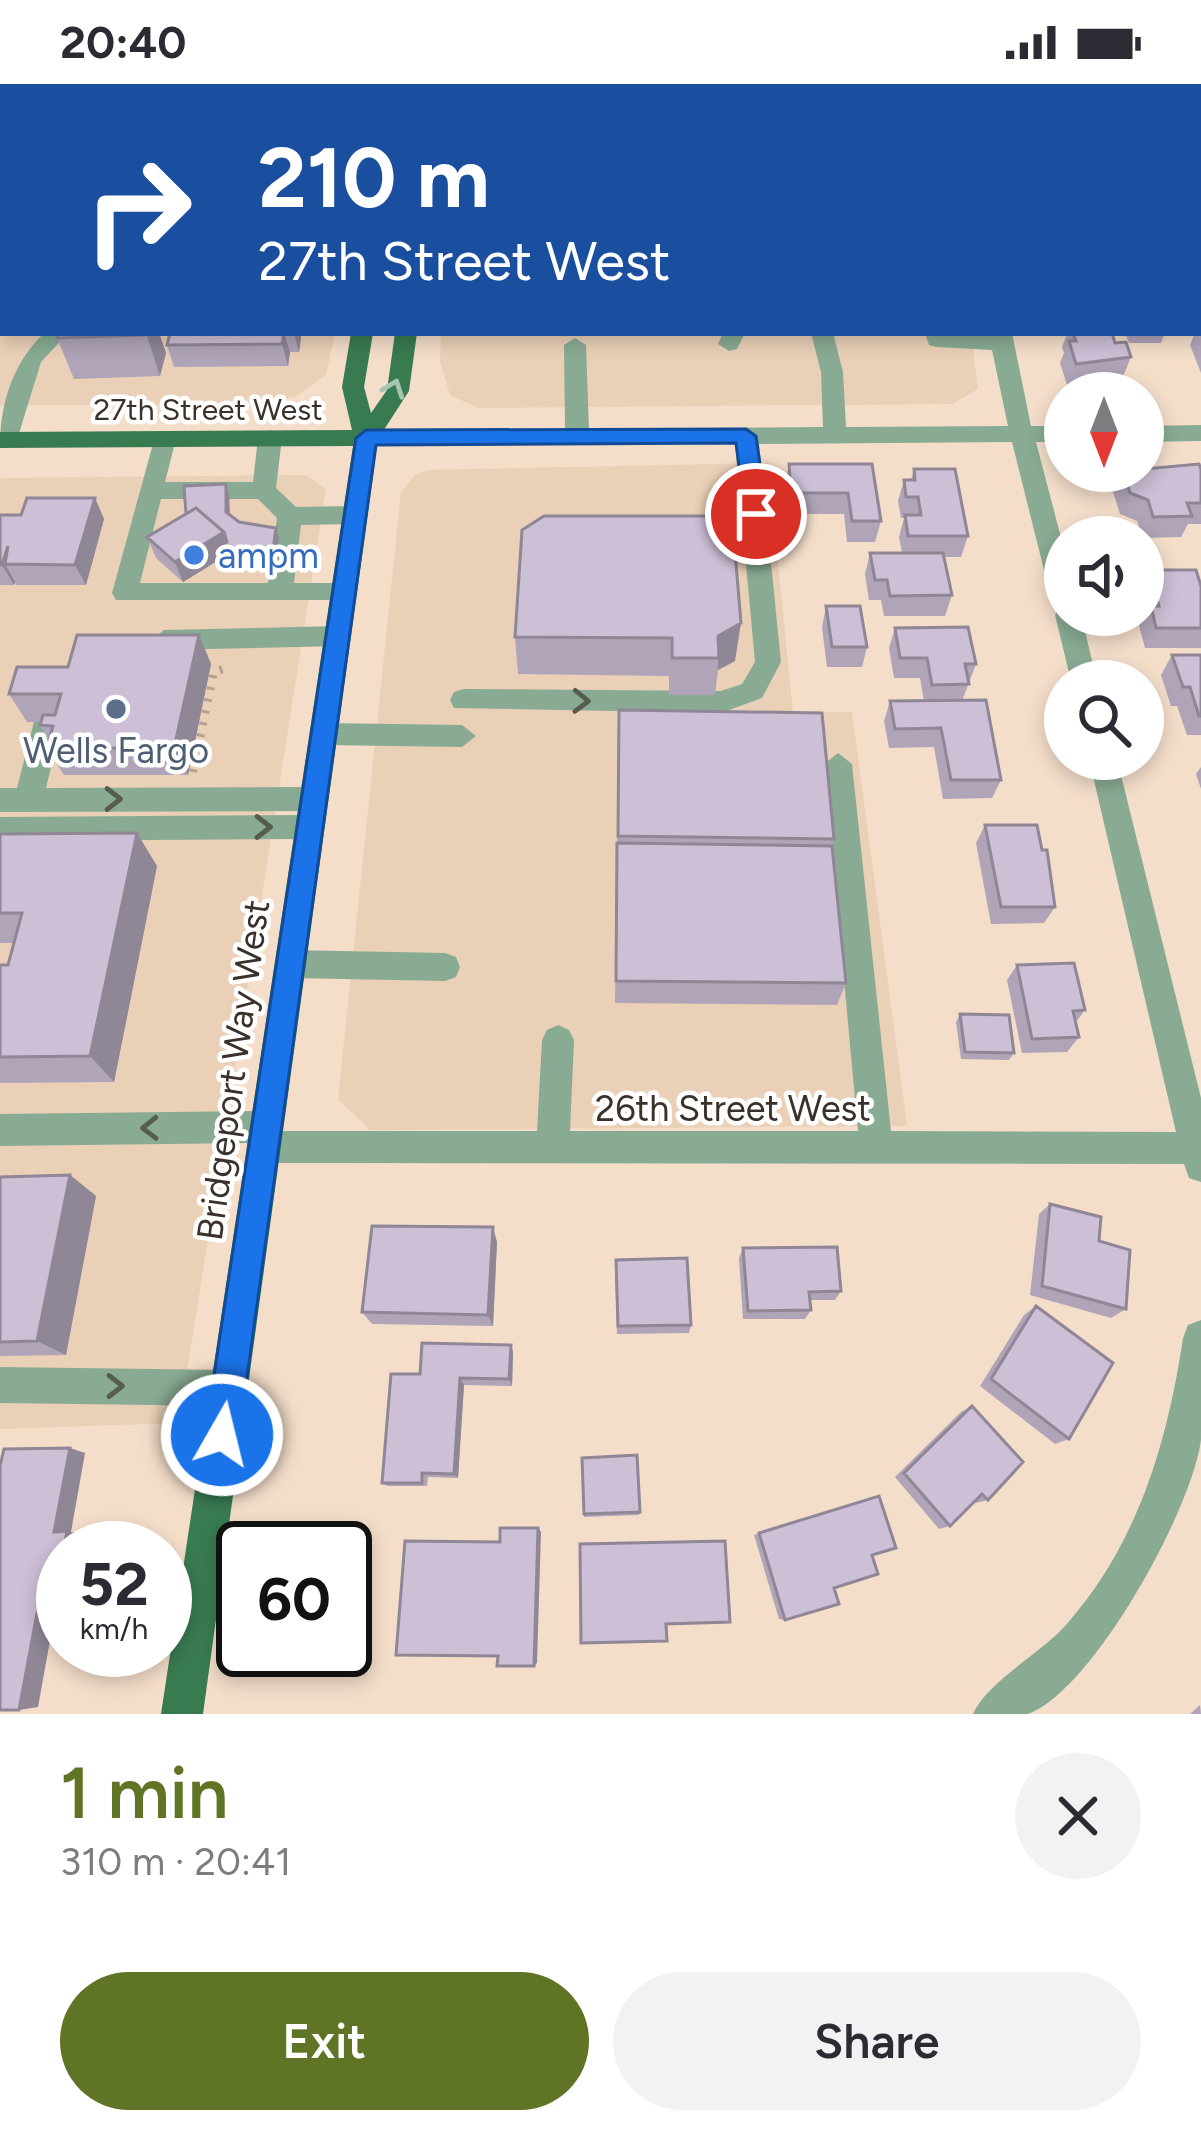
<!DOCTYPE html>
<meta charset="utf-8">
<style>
:root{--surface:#fff;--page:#f2f2f3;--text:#2b2b33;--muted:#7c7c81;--accent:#5f7424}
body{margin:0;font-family:Figtree,sans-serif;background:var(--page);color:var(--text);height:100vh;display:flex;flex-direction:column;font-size:45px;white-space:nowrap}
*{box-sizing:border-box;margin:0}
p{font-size:39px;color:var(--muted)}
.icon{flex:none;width:66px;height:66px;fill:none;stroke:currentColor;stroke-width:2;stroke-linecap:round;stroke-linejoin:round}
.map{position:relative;height:1630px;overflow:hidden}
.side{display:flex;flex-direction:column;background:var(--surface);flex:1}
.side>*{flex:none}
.hud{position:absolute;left:0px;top:0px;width:1203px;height:252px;box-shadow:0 6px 18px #0003;background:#1a4fa0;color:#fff;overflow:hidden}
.needle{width:78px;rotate:180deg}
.fabs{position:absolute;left:1044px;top:288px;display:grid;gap:24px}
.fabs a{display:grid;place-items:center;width:120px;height:120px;border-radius:50%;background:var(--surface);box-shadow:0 6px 18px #0003;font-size:60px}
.speed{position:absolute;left:36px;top:1437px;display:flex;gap:24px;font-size:60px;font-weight:700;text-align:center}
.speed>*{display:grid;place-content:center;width:156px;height:156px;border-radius:50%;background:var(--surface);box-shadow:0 6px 18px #0003;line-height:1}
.speed small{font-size:30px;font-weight:400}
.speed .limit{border:6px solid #111;border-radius:18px;background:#fff;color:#111}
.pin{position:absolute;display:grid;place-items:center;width:102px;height:102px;color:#fff;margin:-51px;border:6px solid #fff;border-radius:50%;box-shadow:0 3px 12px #0007}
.me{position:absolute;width:132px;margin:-66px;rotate:8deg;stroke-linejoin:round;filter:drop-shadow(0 0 9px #0008)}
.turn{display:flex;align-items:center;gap:42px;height:252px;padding:0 60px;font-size:54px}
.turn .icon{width:156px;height:156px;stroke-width:2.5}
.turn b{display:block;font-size:84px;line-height:102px}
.round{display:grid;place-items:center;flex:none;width:126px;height:126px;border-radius:63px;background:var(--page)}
.summary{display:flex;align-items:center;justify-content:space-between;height:204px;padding:0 60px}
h1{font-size:72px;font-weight:600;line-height:90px;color:var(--accent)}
.primary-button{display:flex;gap:24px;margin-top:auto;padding:24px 60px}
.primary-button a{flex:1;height:138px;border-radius:72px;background:var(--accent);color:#fff;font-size:48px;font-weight:600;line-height:138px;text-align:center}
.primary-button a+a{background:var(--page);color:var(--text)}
.status{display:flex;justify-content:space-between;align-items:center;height:84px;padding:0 60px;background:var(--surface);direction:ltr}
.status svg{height:33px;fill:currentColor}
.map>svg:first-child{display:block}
</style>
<div class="status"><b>20:40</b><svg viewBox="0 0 49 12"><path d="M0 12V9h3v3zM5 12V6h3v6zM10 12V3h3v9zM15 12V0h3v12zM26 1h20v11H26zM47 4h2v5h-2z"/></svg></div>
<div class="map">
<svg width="1201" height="1630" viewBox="0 0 1201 1630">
<rect width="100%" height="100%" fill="#f4deca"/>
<path fill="#ead0b7" d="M0 239 3 249H335L326 291 295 313 234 321H0Z
M441 249H971L978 305 953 320 478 324 450 311 440 277Z
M768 379 793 628H852L907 1042 370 1046 338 1015 401 408 415 391 428 386Z
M306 391 326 405 179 1339 0 1345V394Z"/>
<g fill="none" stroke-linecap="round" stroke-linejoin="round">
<path stroke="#b3a292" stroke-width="8" stroke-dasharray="3 9" stroke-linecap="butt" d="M193 688 214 588 223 585"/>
<path fill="#89ab93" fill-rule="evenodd" d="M949 0H967V3H949Z
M1200 110H1201V122H1200Z
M44 249H68L41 278 17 356 13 362 0 363C0 319 13 279 44 249Z
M723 249H745L737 265 729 267 718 260Z
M811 249H833L843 288 846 343 1008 342 992 266 937 263 929 261 925 249H1012L1031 342H1065V358H1036L1065 469V531H1081L1097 597H1071L1055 531 1058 525 1052 518 1012 358 759 360 781 578 762 614 721 629 454 624 450 616 454 608 464 605 721 607 742 600 755 578 735 360 366 362 354 354 358 348 565 345 564 261 575 254 586 261 589 345 823 343 821 288Z
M1201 341V357L1143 358V342Z
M270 346 282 354 276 404 296 423 355 422 367 431 355 440 301 441 294 499H343L356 509 352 516H116L112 509 156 349 164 347 176 355 165 398H253L258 354ZM161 415H258L277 434 268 499H140Z
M338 542 351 552 338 562 164 566 151 556 164 546Z
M48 627 62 638 46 704 314 703 324 707 328 715 324 723 314 727 0 728V704H17L34 638Z
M323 639 462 641 476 652 462 663 323 661 309 650Z
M838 669 852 680 891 1047 1176 1048 1089 675H1117L1201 1014V1098L1189 1094 1184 1080 264 1079 252 1074 249 1059 0 1062V1030L267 1027 279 1032 282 1047H537L542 956 547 946 558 941 569 946 574 956 570 1047H858L824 680Z
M310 731 320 734 324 743 320 752 310 755 0 757V733Z
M290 866 445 869 456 873 460 883 456 893 445 897 290 894 279 890 275 880 279 870Z
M1201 1236C1201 1275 1201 1316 1201 1355 1194 1422 1093 1607 1028 1630 1014 1630 989 1630 973 1630 986 1599 1041 1569 1066 1541 1138 1459 1167 1360 1183 1254L1188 1241Z
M0 1283 229 1286 242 1291 247 1304 242 1317 229 1322 0 1319Z"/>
<path fill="#397b51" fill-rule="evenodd" d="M392 0H410V3H392Z
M428 0H446V3H428Z
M351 249H373L364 303 371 329 387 306 395 249H417L409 307 378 355 203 1630H161L353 362 0 364V348L352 346 342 303Z"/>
</g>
<path fill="#afa4b8" d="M722 0H781V3H722Z
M809 0H881V3H908H809Z
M1200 239H1201V289L1190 261 1195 249H1200Z
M58 249H159L166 269 160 292 74 295 57 254Z
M170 249H300L301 254 299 268H290L288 282 174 283 167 261Z
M1053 249H1112L1115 259 1131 273 1122 295 1067 301 1060 279 1064 269 1062 263 1067 250Z
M1125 249H1165L1161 259H1129Z
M789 380H872L881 437 875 458H847L844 430H788L785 401Z
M914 385 968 452 961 473H944L952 511 945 532H884L881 516H869L865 490 870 469H902L899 453 904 434H901L898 417 904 396H911Z
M1201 385V440H1188L1181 453 1143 454 1137 437 1120 430 1113 408 1122 387Z
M229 411 230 431 239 438 276 444 279 454 275 484 222 474 183 498 156 474 147 453Z
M95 414 104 435 86 501H16L15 498 14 501H0V431H21Z
M522 446 735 577 718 586 715 611H669V592L518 590 515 553Z
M1148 486 1201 502V564H1145L1139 542 1145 533 1143 496Z
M826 522 867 563 862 583H827L822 543Z
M895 544 976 580 962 617 1001 696 992 714 943 715 934 663 889 664 884 637 890 617H924L920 594H894L889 564Z
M199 551 211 580 188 691H64L47 664 49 656 40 641 41 638H27L9 610 68 583Z
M1172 571H1201V651H1187L1177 622H1171L1161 591Z
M619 626 834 755 832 762 846 899 837 921 615 919Z
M1201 683V705L1196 690Z
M985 741 1055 823 1044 839 991 840 976 759Z
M0 750 157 782 114 998 0 999V881H8L14 859H0Z
M1017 881 1085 926 1076 938 1079 953 1067 968 1022 969 1007 896Z
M960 930 1014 969 1009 976 961 975 956 938Z
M70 1091 96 1112 66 1271 0 1272V1093Z
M1050 1120 1099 1157 1126 1225 1111 1234 1030 1211 1039 1130Z
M497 1158 493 1242 372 1240 362 1228Z
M743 1164 841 1207 835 1216H810L811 1226 805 1235H743L739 1174Z
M615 1185 691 1241 689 1249 617 1250Z
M1036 1222 1069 1355 1055 1360 980 1302 1024 1231Z
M513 1268 512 1302 464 1301 458 1394 428 1393 427 1402H388L382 1399 420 1290Z
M972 1322 988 1416 976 1419 974 1417 950 1442 939 1445 895 1393 961 1328Z
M640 1428 639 1431 584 1433V1430Z
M759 1449 834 1504 785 1536 779 1535 754 1451Z
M1200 1621 1201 1630H1190Z"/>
<path fill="#8f8696" d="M146 249H159L166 269 160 292Z
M284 249 290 268 288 282 282 260Z
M294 249H300L301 254 299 268Z
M226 400 229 411 230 438 226 428Z
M95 414 104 435 86 501 75 481Z
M276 444 279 454 275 484 272 473Z
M224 448 230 466 219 464 222 474 183 498 175 478Z
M8 462 5 480 15 498 14 501 2 481Z
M741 539 735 577 718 586V552Z
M199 551 211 580 188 691 174 664Z
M137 749 157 782 114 998 90 972Z
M70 1091 96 1112 66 1271 37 1257Z
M493 1143 497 1158 493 1242 488 1231Z
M511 1261 513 1268 512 1302 509 1295Z
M460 1294 464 1301 458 1394 454 1390Z
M70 1364 85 1369 71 1448 83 1450 80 1464H64L54 1448Z
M538 1444 541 1448 537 1579 534 1582Z
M63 1468V1528H52Z
M37 1529H55L38 1623 19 1626Z"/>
<path fill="#ccbfd6" stroke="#8f8696" stroke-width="3" d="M164 0H282L281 3H163Z
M480 0H609L610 3H479Z
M672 0H716V3H672Z
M1000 0H1028V3H1000Z
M58 249H146L145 251 57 254Z
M170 249H284L282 260 167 261Z
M1073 249H1112L1115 259 1126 258 1131 273 1076 280 1069 257H1076Z
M789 380H872L881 437H852L848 409H791Z
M1199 380 1201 385V419H1187L1192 432 1153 433 1148 416 1130 409 1123 387H1143V385Z
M914 385H955L968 452H908L905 431H921L918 413H906L904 396H915Z
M226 400V428L239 438 276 444 272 473 219 464 227 458 224 448 196 424 186 430 184 402Z
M27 414H95L75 481 5 480 8 462 2 481H0V431H21Z
M196 424 224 448 175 478 147 453Z
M544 432H732L741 539 718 552 719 574H672V554L515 553 522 446Z
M870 469H943L952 511 890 512 887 496H875Z
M1148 486H1196L1201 502V544H1156L1151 522H1159Z
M826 522H860L867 563H832Z
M968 543 976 580H965L969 600 932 601 927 574H900L895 544Z
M77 551H199L174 664H47L53 642 40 641 43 631H55L61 610H9L17 583H68Z
M1172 571H1201V632H1199L1190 603H1183Z
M986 616 1001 696H951L941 644 895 645 890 617Z
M619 626 822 629 834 755 618 752Z
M985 741H1037L1042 766H1047L1055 823H1001Z
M137 749 90 972 0 973V881H8L22 829H0V750Z
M617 759 832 762 846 899 616 897Z
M1074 879 1085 926 1073 927 1079 953 1032 955 1017 881Z
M960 930 1009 931 1014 969 965 968Z
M70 1091 37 1257 0 1258V1093Z
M1050 1120 1101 1133 1099 1157 1130 1166 1126 1225 1042 1202Z
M372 1142 493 1143 488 1231 362 1228Z
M837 1163 841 1207 809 1208 811 1226 748 1227 743 1164Z
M687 1174 691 1241 618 1242 616 1176Z
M1036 1222 1113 1279 1069 1355 991 1295Z
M422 1259 511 1261 509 1295 460 1294 454 1390 422 1389V1399H382L391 1290H420Z
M972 1322 1023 1378 988 1416 982 1410 950 1442 904 1389Z
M70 1364 54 1448 67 1447 52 1528 37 1529 19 1626H0V1382L4 1365Z
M637 1371 640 1428 584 1430 582 1374Z
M879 1412 896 1464 872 1471 878 1490 834 1504 839 1520 785 1536 759 1449Z
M500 1444H538L534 1582H497L498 1572 396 1571 405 1457 500 1458Z
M725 1457 730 1538 666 1540 667 1557 581 1559 580 1460Z"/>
<defs><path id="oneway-chevron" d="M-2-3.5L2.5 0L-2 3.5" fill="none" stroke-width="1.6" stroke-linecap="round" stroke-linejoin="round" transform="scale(3)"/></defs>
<use stroke="#a6c4b1" href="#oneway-chevron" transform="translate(394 304) rotate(-70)"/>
<g stroke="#565c4f">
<use href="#oneway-chevron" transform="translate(581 617) rotate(1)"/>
<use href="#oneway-chevron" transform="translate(113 715)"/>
<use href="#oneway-chevron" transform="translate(263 743)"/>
<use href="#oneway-chevron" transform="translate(150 1044) rotate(179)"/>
<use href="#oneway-chevron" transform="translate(115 1302)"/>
</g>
<path fill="#1a73e8" stroke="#114b97" stroke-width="3" d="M746 345 756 352 767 430 756 438 745 430 736 359 376 361 239 1351 234 1363 222 1368 210 1363 205 1351 356 354 366 346Z"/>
<circle fill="#3f7fe0" stroke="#fff" stroke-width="4.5" cx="194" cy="471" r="12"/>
<circle fill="#5c6f8a" stroke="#fff" stroke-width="4.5" cx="116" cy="625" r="12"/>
<g text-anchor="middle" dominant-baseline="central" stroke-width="9" stroke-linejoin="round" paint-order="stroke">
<g font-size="30" fill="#3a322a" stroke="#fff">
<text x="208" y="325">27th Street West</text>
</g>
<g font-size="36" fill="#366cbe" stroke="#fff" text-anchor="start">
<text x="218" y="471">ampm</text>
</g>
<g font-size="36" fill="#4e5e75" stroke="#fff">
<text x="116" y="666">Wells Fargo</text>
</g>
<g font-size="36" fill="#3a322a" stroke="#fff">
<text transform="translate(233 986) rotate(-82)">Bridgeport Way West</text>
<text x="733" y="1024">26th Street West</text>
</g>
</g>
</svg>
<div class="fabs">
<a><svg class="needle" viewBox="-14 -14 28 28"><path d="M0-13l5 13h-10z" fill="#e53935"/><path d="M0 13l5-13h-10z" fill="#7c7c81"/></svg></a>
<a><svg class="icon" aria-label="sound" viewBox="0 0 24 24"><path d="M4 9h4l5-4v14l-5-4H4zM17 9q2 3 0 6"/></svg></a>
<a><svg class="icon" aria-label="search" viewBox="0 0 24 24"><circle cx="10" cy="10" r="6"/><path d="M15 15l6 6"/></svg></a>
</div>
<div class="speed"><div>52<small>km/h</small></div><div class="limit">60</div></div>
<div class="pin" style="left:756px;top:430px;background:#d93025"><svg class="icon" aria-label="arrive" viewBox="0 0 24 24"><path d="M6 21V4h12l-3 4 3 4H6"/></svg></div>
<svg class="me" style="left:222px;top:1351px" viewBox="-20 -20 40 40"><circle r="17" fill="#1a73e8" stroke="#fff" stroke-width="3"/><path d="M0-11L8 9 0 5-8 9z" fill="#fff"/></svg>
<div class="hud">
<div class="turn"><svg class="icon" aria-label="right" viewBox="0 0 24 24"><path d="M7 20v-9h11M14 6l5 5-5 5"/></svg><div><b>210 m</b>27th Street West</div></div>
</div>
</div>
<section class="side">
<div class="summary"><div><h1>1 min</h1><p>310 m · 20:41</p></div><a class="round"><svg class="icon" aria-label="close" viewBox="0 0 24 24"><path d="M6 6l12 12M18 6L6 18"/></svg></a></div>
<div class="primary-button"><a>Exit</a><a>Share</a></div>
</section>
